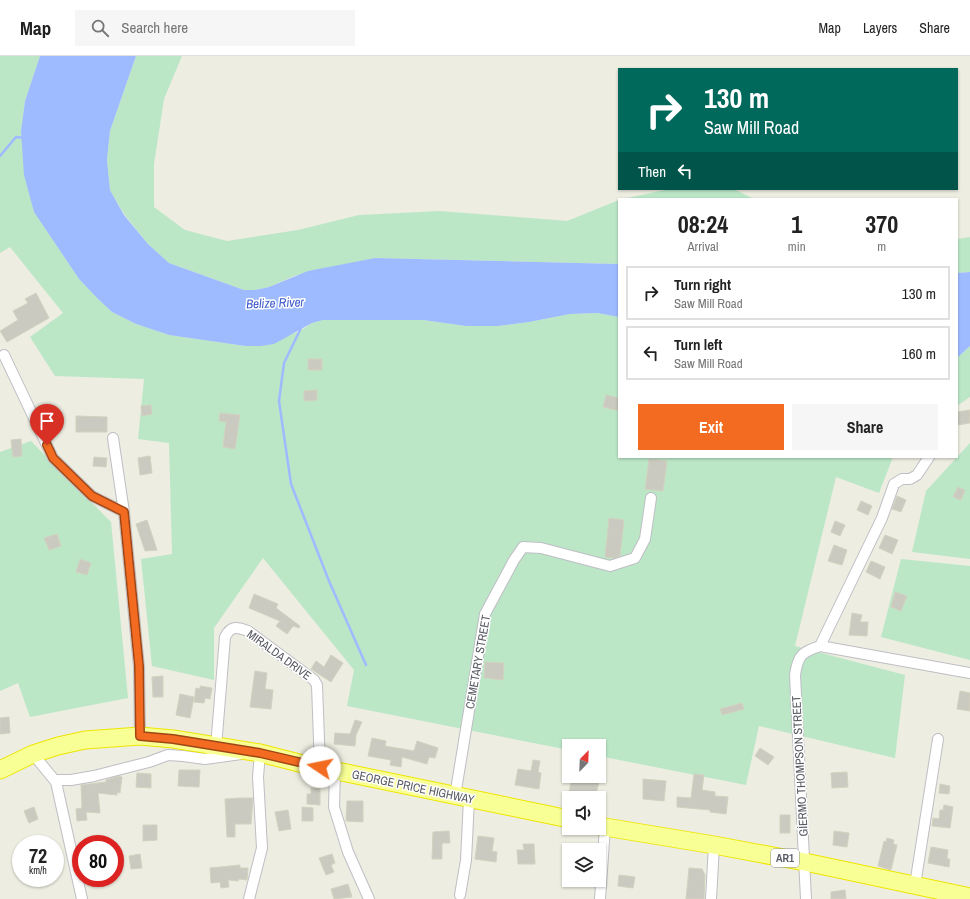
<!DOCTYPE html>
<meta charset="utf-8">
<style>
:root{--surface:#fff;--page:#f6f6f6;--text:#222;--muted:#767676;--line:#e0e0e0;--accent:#f36b21}
body{margin:0;font-family:"Archivo Narrow",sans-serif;background:var(--page);color:var(--text);height:100vh;display:flex;flex-direction:column;font-size:15px;white-space:nowrap}
*{box-sizing:border-box;margin:0}
p{font-size:13px;color:var(--muted)}
.icon{flex:none;width:22px;height:22px;fill:none;stroke:currentColor;stroke-width:2;stroke-linecap:round;stroke-linejoin:round}
.map{position:relative;flex:1;overflow:hidden}
.side{position:absolute;left:618px;top:142px;width:340px;height:260px;display:flex;flex-direction:column;background:var(--surface);border-radius:0px;box-shadow:0 1px 3px #0004}
.side>*{flex:none}
.banner{position:absolute;left:618px;top:12px;width:340px;height:122px;border-radius:0px;box-shadow:0 1px 3px #0004;background:#00695c;color:#fff;overflow:hidden}
.needle{width:26px;rotate:23deg}
.tools{position:absolute;left:562px;top:683px;display:grid;gap:8px}
.tools a{display:grid;place-items:center;width:44px;height:44px;border-radius:0px;background:var(--surface);box-shadow:0 1px 3px #0004;font-size:20px}
.speed{position:absolute;left:12px;top:779px;display:flex;gap:8px;font-size:20px;font-weight:700;text-align:center}
.speed>*{display:grid;place-content:center;width:52px;height:52px;border-radius:50%;background:var(--surface);box-shadow:0 1px 3px #0004;line-height:1}
.speed small{font-size:10px;font-weight:400}
.speed .limit{border:6px solid #d22;background:#fff;color:#111}
.pin{position:absolute;display:grid;place-items:center;width:34px;height:34px;color:#fff;margin:-41px -17px;border-radius:50% 50% 50% 0;rotate:-45deg;box-shadow:0 0 4px #0007}
.pin .icon{rotate:45deg}
.me{position:absolute;width:44px;margin:-22px;rotate:281deg;stroke-linejoin:round;filter:drop-shadow(0 0 3px #0008)}
.turn{display:flex;align-items:center;gap:14px;height:84px;padding:0 20px;font-size:18px}
.turn .icon{width:52px;height:52px;stroke-width:2.5}
.turn b{display:block;font-size:28px;line-height:34px}
.then{display:flex;align-items:center;height:38px;padding:0 20px;background:#0003;gap:8px;font-size:15px}
.eta{display:flex;justify-content:space-evenly;align-items:center;height:68px;text-align:center}
.eta b{font-size:24px;font-weight:800;line-height:28px}
.button{display:flex;gap:8px;margin-top:auto;padding:8px 20px}
.button a{flex:1;height:46px;border-radius:0px;background:var(--accent);color:#fff;font-size:16px;font-weight:800;line-height:46px;text-align:center}
.button a+a{background:var(--page);color:var(--text)}
ul{padding:0;list-style:none}
li{display:flex;align-items:center;gap:12px;height:54px;margin:0 8px 6px;padding:0 12px;border:2px solid var(--line);border-radius:0px}
li div{flex:1}
li b{display:block;font-size:15px}
li em{font-style:normal}
header{display:flex;align-items:center;gap:24px;box-sizing:border-box;height:56px;padding:0 20px;background:var(--surface);border-bottom:1px solid var(--line)}
header strong{font-size:19px}
nav{display:flex;gap:22px;margin-inline-start:auto;font-size:14px}
.search{width:280px;height:36px;background:var(--page);display:flex;align-items:center;gap:10px;box-sizing:border-box;padding:0 14px;border-radius:0px;color:var(--muted);font-size:15px}
.map>svg:first-child{display:block}
</style>
<header>
<strong>Map</strong>
<div class="search"><svg class="icon" aria-label="search" viewBox="0 0 24 24"><circle cx="10" cy="10" r="6"/><path d="M15 15l6 6"/></svg>Search here</div>
<nav><a>Map</a><a>Layers</a><a>Share</a></nav>
</header>
<div class="map">
<svg width="970" height="843" viewBox="0 0 970 843">
<rect width="100%" height="100%" fill="#edede1"/>
<path fill="#bbe7c7" d="M0 0H40L25 45 21 75 34 156 79 223 98 243 112 256 136 268 169 279 245 290H261L300 275 312 267 323 264H423L466 270H498L529 266 570 258 597 257 619 261V401H893L879 437 836 421 795 590 905 619 895 702 759 670 746 729 599 700V690H569V694L347 650 354 614 263 502 214 572V624L152 610 141 503 172 498 169 387 138 383 144 323 55 320 30 281 63 257 10 191 0 197Z
M136 0H182L164 43 154 108V151L185 174 227 185 298 174 359 159 440 155 567 165 619 144V208L375 202 294 220 269 231 255 234H244L169 207 148 188 124 158 110 134 107 104 110 75Z
M669 133H734L754 143H623Z
M970 181V216L957 217V183Z
M970 290V341L957 350V302Z
M31 385 111 466 128 642 30 661 18 627 0 635V396Z
M970 387V503L912 496 926 435Z
M901 503 970 510V604L881 581Z"/>
<path fill="#9fbbff" d="M40 0H136L110 75 107 104 110 134 124 159 148 188 169 207 244 234H255L269 231 308 215 375 202 619 208V261L597 257 570 258 529 266 498 270H466L423 264H323L312 267 274 288 261 290H245L169 279 136 268 112 256 98 243 79 223 34 156 24 119 21 75 25 45Z
M970 216V290L957 302V217Z"/>
<g fill="none" stroke-linecap="round" stroke-linejoin="round">
<path stroke="#9fbbff" stroke-width="2.5" d="M0 100 16 81 25 82
M301 272 284 307 279 345 291 428 329 525 366 609"/>
</g>
<path fill="#cbcac0" stroke="#d2d2bf" d="M36 237 49 262 7 286 0 275 18 264 13 255 28 247 25 243Z
M308 303H322V314H308Z
M317 334V344L304 345V335Z
M606 339 619 342V355L603 351Z
M151 349 152 358 142 360 141 350Z
M49 353 57 355 53 369 45 366Z
M970 354V367L957 369V356Z
M220 357 240 359 235 393 223 391 226 366 219 365Z
M76 360 107 361V376H76Z
M21 383 22 400 13 401 11 384Z
M150 400 152 417 140 419 138 402Z
M94 401 107 402 106 411 93 410Z
M649 403 667 405 663 435 645 433Z
M958 431 965 434 961 444 953 441Z
M897 440 906 444 901 456 892 453Z
M861 445 872 450 868 459 857 454Z
M609 462 624 464 620 500 614 502 605 501Z
M147 464 157 494 145 495 136 468Z
M835 465 845 469 840 480 831 476Z
M57 478 61 490 49 494 44 482Z
M885 479 898 484 892 498 879 492Z
M834 489 847 494 842 509 828 505Z
M80 503 91 507 87 519 76 516Z
M871 505 885 511 880 523 866 516Z
M895 536 907 540 901 555 891 551Z
M254 538 278 548 276 552 300 570 299 572 293 570 287 578 276 570 280 565 249 552Z
M852 557 862 559 860 566H868L867 580 849 579Z
M331 599 343 607 331 626 311 613 316 605 324 611Z
M485 606 504 607 503 624 484 622Z
M255 615 267 617 265 633 273 634 271 653 250 651Z
M163 620V641H153L152 621Z
M200 630 212 632 210 643 205 642 204 647 194 646 196 632 200 633Z
M960 635 970 637V655L957 653Z
M180 638 194 641 190 662 176 659Z
M742 647 744 653 722 659 720 653Z
M9 661 10 677 0 678V662Z
M355 664 362 666 356 679 355 690 334 688 335 677 350 678Z
M372 682 386 685 385 690 414 695 417 685 438 692 435 702 429 701 427 708 402 701 401 711 390 709 391 704 368 700Z
M760 692 774 701 768 709 755 700Z
M533 704 540 705 538 716 541 717 539 733 515 729 518 713 531 715Z
M179 714H200L199 731 178 730Z
M847 716 848 731 832 732 831 717Z
M137 717 151 718V732L136 731Z
M694 718 704 719 702 734 715 736V740L728 741 726 758 710 756V754L677 751V741L691 742Z
M119 720 122 721 120 737 117 736V739L98 737 100 757 86 756 87 764 77 765 76 753 82 752 81 729 106 726V724Z
M572 720 599 726 595 742 569 737Z
M643 723 666 725 664 745 643 743Z
M940 728 950 730 949 738 939 737Z
M311 732H320V749L307 748V738H311Z
M240 742H253L251 768H235V781H227L225 743Z
M347 745H363V766L346 765Z
M944 749 953 751 950 772 932 770 933 762 939 763 940 754H943Z
M34 751 38 763 29 767 24 755Z
M302 751 313 752V765H302Z
M288 754 291 773 279 775 275 756Z
M780 759H790V777H780Z
M143 769H157V784L143 785Z
M449 775 450 787H442V803H432L433 776Z
M834 775 849 777 847 791 833 789Z
M478 780 494 782 492 795 497 796 496 806 475 803Z
M887 782 894 784 893 788 897 789 891 814 878 810 884 785 886 786Z
M523 788H534L535 808H518L517 794H524Z
M931 791 948 794 947 803H950L949 811 928 807Z
M140 798 142 812 131 813 129 800Z
M332 798 335 807 331 809 334 816 326 819 319 802Z
M240 809V812H248L247 824 239 823 238 825 228 824 229 831 221 832 220 826 211 827 210 812Z
M689 812 702 813 705 819 704 843H686Z
M619 819 635 821 633 832 618 830Z
M348 828 352 841 334 843 331 833Z
M845 834 846 843H831V836Z"/>
<g fill="none" stroke-linecap="round" stroke-linejoin="round">
<defs>
<path id="minor" d="M4 299 53 402 92 440 124 456 139 611 140 680
M113 382 124 456
M820 590 882 462 894 428 902 423H910L917 419 929 401
M216 691 225 581C231 569 238 571 248 575L314 624 317 629 320 711
M33 698 56 726 82 843
M335 714 334 751 348 796 369 843
M55 724H71L94 720 149 706 168 699 183 700 205 703 241 698
M455 740 485 558 514 504 523 491 541 492 610 510 635 502 645 483 651 442
M915 829 938 683
M460 839 466 804 469 743
M249 843 262 792 258 721 260 697
M600 843 605 771
M711 843 714 789
M806 843 795 619C798 599 802 596 820 590L970 617"/>
<path id="trunk" d="M0 714 33 698 58 690 85 684 140 680 173 683 260 697 303 708 569 763
M599 770 714 789 805 806 970 841"/>
</defs>
<use href="#minor" stroke="#bebec5" stroke-width="12"/>
<use href="#trunk" stroke="#eee500" stroke-width="19"/>
<use href="#minor" stroke="#fff" stroke-width="10"/>
<use href="#trunk" stroke="#f8ff95" stroke-width="17"/>
</g>
<g fill="none" stroke-linecap="round" stroke-linejoin="round">
<defs>
<path id="route" d="M47 389 53 402 92 440 124 456 139 610 140 680 173 683 260 697 320 711"/>
</defs>
<use href="#route" stroke="#9e4615" stroke-width="10"/>
<use href="#route" stroke="#f36b21" stroke-width="7"/>
</g>
<g text-anchor="middle" dominant-baseline="central" stroke-width="3" stroke-linejoin="round" paint-order="stroke">
<rect fill="#fff" stroke="#8b8c92" stroke-width="1" x="771" y="793" width="28" height="18" rx="3"/>
<g font-size="11" font-weight="bold" fill="#595b63">
<text x="785" y="802">AR1</text>
</g>
<g font-size="12" fill="#595b63" stroke="#fff">
<text transform="translate(279 599) rotate(36)">MIRALDA DRIVE</text>
<text transform="translate(478 606) rotate(-80)">CEMETARY STREET</text>
<text transform="translate(800 710) rotate(-93)">GÍERMO THOMPSON STREET</text>
<text transform="translate(413 731) rotate(12)">GEORGE PRICE HIGHWAY</text>
</g>
<g font-size="13" font-style="italic" fill="#3b59c9" stroke="#fff">
<text transform="translate(275 247) rotate(-2)">Belize River</text>
</g>
</g>
</svg>
<div class="tools">
<a><svg class="needle" viewBox="-14 -14 28 28"><path d="M0-13l5 13h-10z" fill="#e53935"/><path d="M0 13l5-13h-10z" fill="#767676"/></svg></a>
<a><svg class="icon" aria-label="sound" viewBox="0 0 24 24"><path d="M4 9h4l5-4v14l-5-4H4zM17 9q2 3 0 6"/></svg></a>
<a><svg class="icon" aria-label="layers" viewBox="0 0 24 24"><path d="M12 4l9 5-9 5-9-5zM3 14l9 5 9-5"/></svg></a>
</div>
<div class="speed"><div>72<small>km/h</small></div><div class="limit">80</div></div>
<div class="pin" style="left:47px;top:389px;background:#d93025"><svg class="icon" aria-label="arrive" viewBox="0 0 24 24"><path d="M6 21V4h12l-3 4 3 4H6"/></svg></div>
<svg class="me" style="left:320px;top:711px" viewBox="-20 -20 40 40"><circle r="19" fill="#fff"/><path d="M0-13L10 11 0 6-10 11z" fill="#f36b21"/></svg>
<div class="banner">
<div class="turn"><svg class="icon" aria-label="right" viewBox="0 0 24 24"><path d="M7 20v-9h11M14 6l5 5-5 5"/></svg><div><b>130 m</b>Saw Mill Road</div></div>
<div class="then">Then<svg class="icon" aria-label="left" viewBox="0 0 24 24"><path d="M17 20v-9H6M10 6l-5 5 5 5"/></svg></div>
</div>
<section class="side">
<div class="eta">
<div><b>08:24</b><p>Arrival</p></div>
<div><b>1</b><p>min</p></div>
<div><b>370</b><p>m</p></div>
</div>
<ul>
<li><svg class="icon" aria-label="right" viewBox="0 0 24 24"><path d="M7 20v-9h11M14 6l5 5-5 5"/></svg><div><b>Turn right</b><p>Saw Mill Road</p></div><em>130 m</em></li>
<li><svg class="icon" aria-label="left" viewBox="0 0 24 24"><path d="M17 20v-9H6M10 6l-5 5 5 5"/></svg><div><b>Turn left</b><p>Saw Mill Road</p></div><em>160 m</em></li>
</ul>
<div class="button"><a>Exit</a><a>Share</a></div>
</section>
</div>
